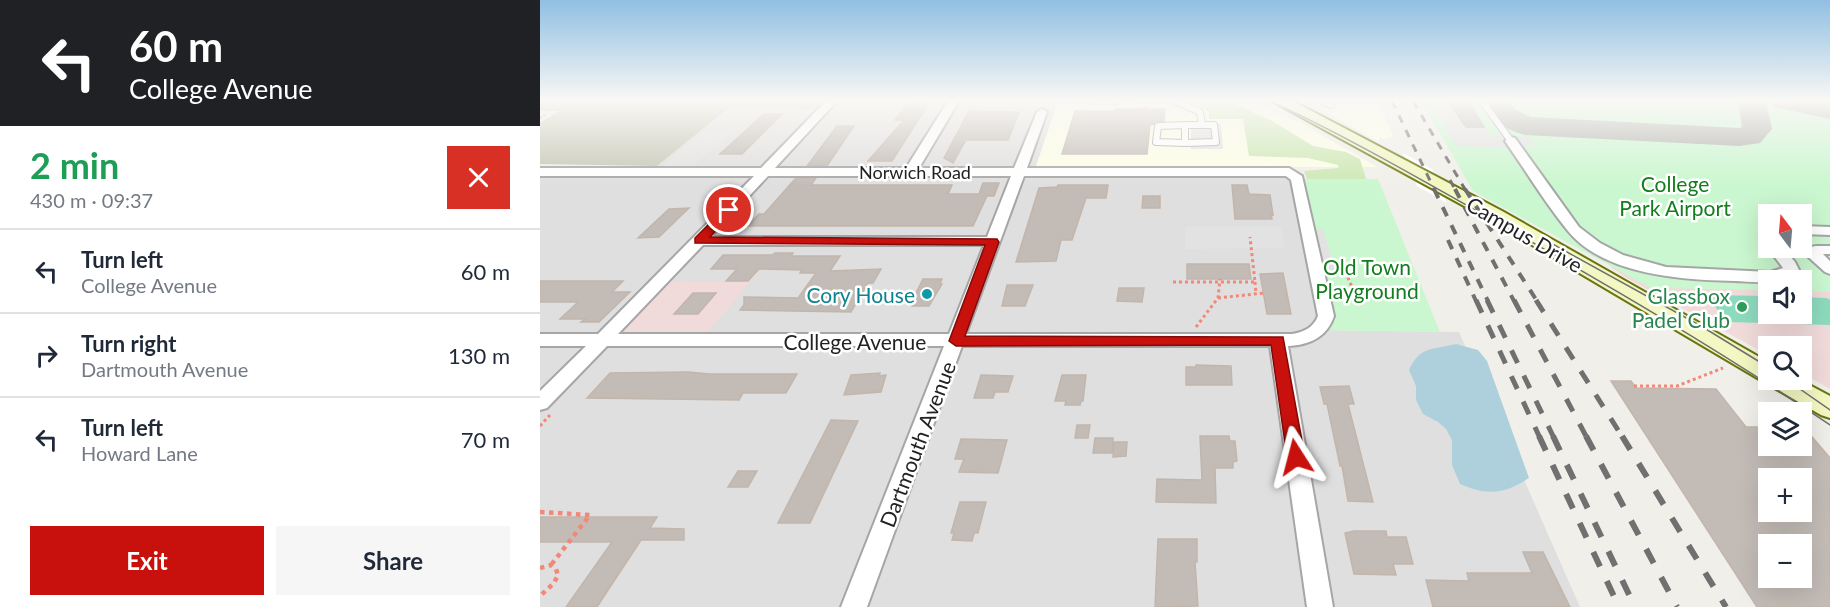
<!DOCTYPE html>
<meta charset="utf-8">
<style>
:root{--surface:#fff;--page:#f6f6f7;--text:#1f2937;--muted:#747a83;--line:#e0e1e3;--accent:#c8100c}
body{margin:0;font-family:Lato,sans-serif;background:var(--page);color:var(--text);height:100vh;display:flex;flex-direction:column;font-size:22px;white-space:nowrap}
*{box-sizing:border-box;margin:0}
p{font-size:20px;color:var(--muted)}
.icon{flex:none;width:33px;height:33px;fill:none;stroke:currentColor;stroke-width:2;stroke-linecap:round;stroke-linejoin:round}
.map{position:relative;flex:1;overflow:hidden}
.details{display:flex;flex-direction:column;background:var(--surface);width:540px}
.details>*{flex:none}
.hud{background:#202124;color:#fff;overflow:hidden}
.needle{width:39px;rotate:344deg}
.controls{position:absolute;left:1218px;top:204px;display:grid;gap:12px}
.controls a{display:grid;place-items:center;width:54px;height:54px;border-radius:0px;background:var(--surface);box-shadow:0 6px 24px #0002;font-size:30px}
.pin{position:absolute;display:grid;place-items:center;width:51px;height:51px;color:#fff;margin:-26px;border:3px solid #fff;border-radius:50%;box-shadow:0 2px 6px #0007}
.me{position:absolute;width:66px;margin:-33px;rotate:351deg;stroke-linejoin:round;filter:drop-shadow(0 0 4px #0008)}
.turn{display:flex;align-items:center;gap:21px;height:126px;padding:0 30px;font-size:27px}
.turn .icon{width:78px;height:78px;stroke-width:2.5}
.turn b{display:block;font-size:42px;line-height:51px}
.round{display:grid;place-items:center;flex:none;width:63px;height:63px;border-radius:0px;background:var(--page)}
.head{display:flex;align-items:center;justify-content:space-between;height:102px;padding:0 30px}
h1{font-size:36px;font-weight:700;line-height:45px;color:#1e9e55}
.action{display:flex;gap:12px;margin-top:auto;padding:12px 30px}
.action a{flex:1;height:69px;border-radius:0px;background:var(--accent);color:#fff;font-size:24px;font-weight:700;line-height:69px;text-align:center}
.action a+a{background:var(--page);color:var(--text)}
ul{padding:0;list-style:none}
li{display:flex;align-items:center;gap:18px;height:84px;padding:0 30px;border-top:2px solid var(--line)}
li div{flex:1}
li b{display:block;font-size:22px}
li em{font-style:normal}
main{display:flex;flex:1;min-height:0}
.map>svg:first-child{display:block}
</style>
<main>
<section class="details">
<div class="hud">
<div class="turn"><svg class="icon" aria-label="left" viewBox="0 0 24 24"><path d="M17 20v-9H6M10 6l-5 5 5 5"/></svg><div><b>60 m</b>College Avenue</div></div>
</div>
<div class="head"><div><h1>2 min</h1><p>430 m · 09:37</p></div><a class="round" style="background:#d93025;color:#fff"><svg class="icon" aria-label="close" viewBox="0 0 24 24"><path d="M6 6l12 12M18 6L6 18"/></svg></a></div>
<ul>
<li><svg class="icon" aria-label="left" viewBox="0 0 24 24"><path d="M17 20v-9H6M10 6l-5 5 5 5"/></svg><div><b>Turn left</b><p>College Avenue</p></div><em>60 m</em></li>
<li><svg class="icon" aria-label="right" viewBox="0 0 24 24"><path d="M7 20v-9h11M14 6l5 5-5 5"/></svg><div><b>Turn right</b><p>Dartmouth Avenue</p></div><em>130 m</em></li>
<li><svg class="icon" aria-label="left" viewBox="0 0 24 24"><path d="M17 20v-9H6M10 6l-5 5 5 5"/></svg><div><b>Turn left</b><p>Howard Lane</p></div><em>70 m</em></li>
</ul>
<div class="action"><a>Exit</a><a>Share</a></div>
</section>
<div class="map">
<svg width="1290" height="607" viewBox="0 0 1290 607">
<rect width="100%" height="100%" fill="#f1efe9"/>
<path fill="#e0dfdf" d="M298 101H535L516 172 756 176 780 330 919 332 1040 607H0V172H110L190 107 291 108Z"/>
<path fill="#f0dbda" d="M1290 234V389L1262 373V346H1228V355L1083 276 1071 267 1078 264 1228 282V314H1262V248Z
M121 281 210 282 160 341 62 340Z"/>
<path fill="#fdfee6" d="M518 101H709L761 123 837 167 496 166Z
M767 101H838L853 136 844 139 839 138V142Z"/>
<path fill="#c5c6b5" d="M5 101H284L276 109 190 107 117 166 0 164V123L19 111H0V104Z"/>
<path fill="#cce8b3" d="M648 101H688L732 121 773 146 806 152 820 159 826 179H767L764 171 799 168 798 165 768 158 709 156 703 119H669V112L662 106Z"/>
<path fill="#caf7cf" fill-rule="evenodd" d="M881 101H1290V251H1276L1290 264V292L1262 291V280H1228V290L1111 288 933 191ZM1228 214H1262V248H1228Z
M757 179H838L900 332 780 330 784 324Z"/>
<path fill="#8ddbbe" d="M1165 295 1228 296V314H1262V297L1287 298 1290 300V325L1188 322Z"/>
<path fill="#e2e2e2" d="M889 101H920L913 108 919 117H927L930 121 922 122 926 128 945 127 950 135 988 137 995 145H985L986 148 916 146Z
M651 124H681L683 149H651Z
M163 132H191L153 166H122Z
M645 227H741L745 248 645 249Z
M782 228 796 270 785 273 774 231Z"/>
<path fill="#add0dc" d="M916 344 938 350 947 361 989 478C964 494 947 496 920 484L912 465V440L906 429 898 422 883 414 876 400V386L869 370C880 346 892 350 916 344Z"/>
<path fill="#fff" d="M863 153 892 169 907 203 877 186Z"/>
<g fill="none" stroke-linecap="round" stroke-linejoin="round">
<path fill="#b0b0ac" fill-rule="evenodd" d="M940 101H969L976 110 991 117 1199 128 1202 127 1198 101H1226L1232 129 1220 143 1199 146 985 135C964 130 952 119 940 101Z
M1230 101H1290V119L1234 107Z"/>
</g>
<path fill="#c2bbb6" stroke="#c2b6ac" stroke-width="1.5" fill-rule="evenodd" d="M908 101H928L944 127H926Z
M368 103H389L352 161H328L364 120H355Z
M575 109H625L624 121 610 125 607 154H522L535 111H575Z
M429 111 479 112 468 140H426L413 163 404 158Z
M224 114H242L202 154H180Z
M297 126H314L287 166H267Z
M256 178H276L271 185H412L408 194H439L443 183H459L454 196H447L433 226H208L219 214H224Z
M518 185H568L566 198H546L532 240H521L516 261 476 262 499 188 517 187Z
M692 185H707L709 194 730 195 733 215 731 214 732 219H695Z
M603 196H620V208H602Z
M149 208 119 237 98 238 129 209Z
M235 253H253L251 256H300L290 271 341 269 333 283H328L311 312 200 310 204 305V297L258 298 276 273H260L262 270 219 269 208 281H186L197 269H171L183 255H232Z
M647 264H709L711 279H647Z
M743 273 751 314H727L720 274Z
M383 279H402L400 284H402L389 306H372L376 297H374Z
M0 281H83L72 292H90L59 322H41L45 319H20L38 302H0Z
M467 285H493L485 306H462Z
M579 288H604L602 302 577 301Z
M153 293H176L158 314H134Z
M656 365 691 366 692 385H646V367H656Z
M148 372 170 374H257L246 393H203L199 400 47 398 70 373Z
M340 373 339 376 346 375 341 392 304 395 311 375Z
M441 375 473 376 468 392H455L453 398H434Z
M522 375H546L543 401H541L540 405H525L526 401H515Z
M1071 381H1091L1096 388 1176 389 1206 427H1228V446H1262V425L1290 458V607H1217ZM1228 478H1262V512H1228ZM1228 544H1262V578H1228Z
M809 386 814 404H808L833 502 808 501 802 466H800L798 456 787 404H784L780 387Z
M291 420 318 421 270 523H238Z
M537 425H550L548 438H535Z
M660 436H689L690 441H695L697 461 693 462V468H675L676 503 616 502 617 479 662 480Z
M555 438H573L572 453H553Z
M421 439 467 440 458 473 419 472 424 459H415Z
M574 442H587L586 456 573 457Z
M198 471H217L208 487H188Z
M420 502H446L438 533H434L432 541 412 540 414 533H411Z
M0 517H117L110 528 144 529V540H101L57 607H26L72 542H0Z
M814 531H846L847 537H866L873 564H853L856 575 814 574 805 533Z
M618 539H657V562H655L658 606 615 607Z
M983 552H1003L1030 607H893L886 580 929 581 927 573H992Z"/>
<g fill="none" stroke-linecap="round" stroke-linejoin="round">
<defs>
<path id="service" d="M551 101H577
M635 101 660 112 662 125
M782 101 791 105
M942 101 971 141
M645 125H674L676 142 645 143Z
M645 125 618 126 616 142 645 143"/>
<path id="minor" d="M286 101H297L235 168H366L408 101H419L379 168H474L497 112 502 109 507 112 487 168H749L762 176 794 316C787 337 770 345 748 346L793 607H767L730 346H422L327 607H301L404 346H67L7 408 0 410V391L46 346H0V334H58L214 176H0V168H221ZM228 176H471L447 237H171ZM484 176H746L751 180 778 316C773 328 764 332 752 334H426ZM163 245H444L409 334H78Z
M971 137 975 138 1039 227 1060 243 1083 255 1126 267 1230 272 1243 268 1228 248H1243L1255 262 1259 270C1246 286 1213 282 1195 281 1142 280 1064 275 1028 231 1005 203 986 171 965 141Z
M1262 226 1290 227V235L1262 234Z
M1276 246H1290V254H1283L1290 261V274L1285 272 1265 254 1271 247Z"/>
<path id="secondary" d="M732 101H752L766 108 962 211 1228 362V380H1260L1290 396V418L1281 415 1231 386 1228 382 1219 379 948 219Z"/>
</defs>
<use href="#service" stroke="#a6a6a6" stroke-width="8"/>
<use href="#minor" stroke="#a6a6a6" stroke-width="4"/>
<use href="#secondary" stroke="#68760c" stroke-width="4"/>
<path stroke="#f28879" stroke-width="2" stroke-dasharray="2 2" stroke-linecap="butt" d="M586 101 608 102
M592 109 607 108 608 102
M0 118 7 114"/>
<path stroke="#f28879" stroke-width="3" stroke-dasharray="3 3" stroke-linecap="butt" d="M799 271 806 273 818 301
M633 282H715L710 237
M715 282 716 294
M678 298 724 293
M656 327 678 298 680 279
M1094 386H1137L1183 368
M0 426 10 415"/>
<path stroke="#f28879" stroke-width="4.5" stroke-dasharray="4.5 4.5" stroke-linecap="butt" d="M0 512 50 515 11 565
M0 568 11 565 16 569 18 575 14 583 0 596"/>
<use href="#service" stroke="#fff" stroke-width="6"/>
<use href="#minor" fill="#fff" fill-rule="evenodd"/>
<use href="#secondary" fill="#f3f7c2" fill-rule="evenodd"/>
<path stroke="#707070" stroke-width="1.5" d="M730 101C806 136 878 178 951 219 1066 284 1181 351 1290 425
M1007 241 1161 326 1228 367
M1247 380 1290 410"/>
<path stroke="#707070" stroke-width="3" stroke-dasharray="8 8" stroke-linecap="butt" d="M852 101 895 191
M873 101 926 191
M910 180 916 191"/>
<path stroke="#707070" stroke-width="4" stroke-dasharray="10 10" stroke-linecap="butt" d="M894 189 948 301
M915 189 974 301
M925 189 997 301
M908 240 936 301"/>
<path stroke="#707070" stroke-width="5" stroke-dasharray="14 14" stroke-linecap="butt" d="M936 300 1000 438
M947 300 1014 438
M974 300 1047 438
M996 300 1083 438"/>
<path stroke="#707070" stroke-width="6" stroke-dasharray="16 16" stroke-linecap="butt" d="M999 436 1079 607
M1013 436 1095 607
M1046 436 1137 607
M1082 436 1186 607"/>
</g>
<linearGradient id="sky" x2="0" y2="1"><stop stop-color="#90bfe3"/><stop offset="0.54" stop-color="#f9f8f5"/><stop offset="1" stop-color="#f9f8f5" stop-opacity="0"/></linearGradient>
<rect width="1290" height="186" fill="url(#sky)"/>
<path fill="#c8100c" stroke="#820a08" stroke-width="1.5" d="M189 207 195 210 170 237 457 239 459 242 425 336 743 337 765 457 762 462 756 464 750 462 747 457 731 345 416 346 409 341 445 245 155 243V238L185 208Z"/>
<circle fill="#0f9aa8" stroke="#fff" stroke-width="2" cx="387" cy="294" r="6"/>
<circle fill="#2e9e5b" stroke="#fff" stroke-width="2" cx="1202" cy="307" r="6"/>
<g text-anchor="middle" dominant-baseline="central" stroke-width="5" stroke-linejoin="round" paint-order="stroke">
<g font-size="18" fill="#222" stroke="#fff">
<text x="375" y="172">Norwich Road</text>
</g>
<g font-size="21" fill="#137d1e" stroke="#fff">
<text x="1135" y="183">College<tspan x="1135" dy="24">Park Airport</tspan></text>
<text x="827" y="266">Old Town<tspan x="827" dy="24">Playground</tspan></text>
</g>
<g font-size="21" fill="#222" stroke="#fff">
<text transform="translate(985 234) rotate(30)">Campus Drive</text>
<text x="315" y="341">College Avenue</text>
<text transform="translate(377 444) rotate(-69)">Dartmouth Avenue</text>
</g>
<g font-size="21" fill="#0d838f" stroke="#fff" text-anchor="end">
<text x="375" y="294">Cory House</text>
</g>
<g font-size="21" fill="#27864d" stroke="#fff" text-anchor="end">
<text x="1190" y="295">Glassbox<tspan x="1190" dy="24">Padel Club</tspan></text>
</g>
</g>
</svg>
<div class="controls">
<a><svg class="needle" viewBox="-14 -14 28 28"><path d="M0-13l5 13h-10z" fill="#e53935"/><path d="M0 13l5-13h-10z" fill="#747a83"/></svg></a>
<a><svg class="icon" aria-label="sound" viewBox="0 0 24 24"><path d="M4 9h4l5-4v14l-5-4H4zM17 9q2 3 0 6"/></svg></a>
<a><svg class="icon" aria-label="search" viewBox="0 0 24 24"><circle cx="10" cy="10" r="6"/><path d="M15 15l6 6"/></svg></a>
<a><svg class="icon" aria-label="layers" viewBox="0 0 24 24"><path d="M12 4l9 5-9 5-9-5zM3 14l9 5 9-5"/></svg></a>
<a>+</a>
<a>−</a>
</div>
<div class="pin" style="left:189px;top:210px;background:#d93025"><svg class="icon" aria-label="arrive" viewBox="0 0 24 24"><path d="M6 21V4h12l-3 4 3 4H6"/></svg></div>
<svg class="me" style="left:756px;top:457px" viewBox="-20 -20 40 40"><path d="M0-17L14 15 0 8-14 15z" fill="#c8100c" stroke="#fff" stroke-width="4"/></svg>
</div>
</main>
